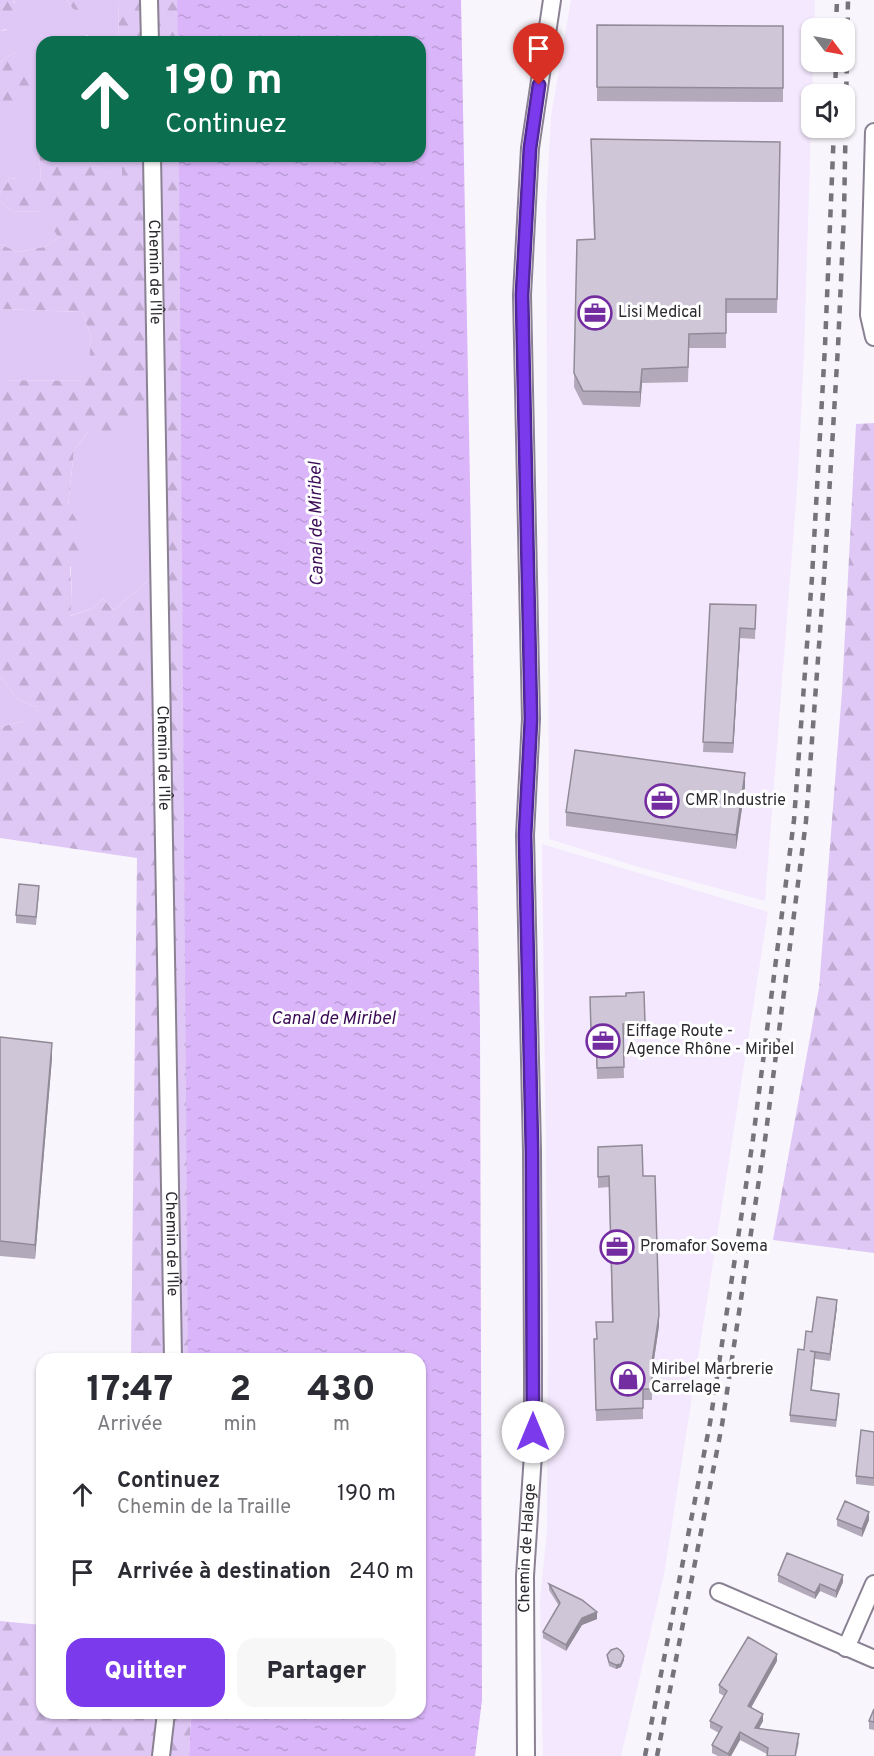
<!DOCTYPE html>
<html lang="fr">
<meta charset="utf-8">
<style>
:root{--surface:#fff;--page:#f7f7f7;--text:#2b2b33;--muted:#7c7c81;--accent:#7c3aed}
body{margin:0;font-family:Overpass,sans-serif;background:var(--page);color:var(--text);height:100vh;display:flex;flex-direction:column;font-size:22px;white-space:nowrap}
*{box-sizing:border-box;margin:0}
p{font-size:20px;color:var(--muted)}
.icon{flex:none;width:33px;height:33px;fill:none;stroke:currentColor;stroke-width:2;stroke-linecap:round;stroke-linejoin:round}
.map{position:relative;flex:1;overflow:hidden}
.drawer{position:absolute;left:36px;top:1353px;width:390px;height:366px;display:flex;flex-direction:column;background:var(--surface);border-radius:18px;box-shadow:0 2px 4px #0004}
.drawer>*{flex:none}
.top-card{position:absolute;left:36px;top:36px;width:390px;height:126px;border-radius:18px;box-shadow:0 2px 4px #0004;background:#0b6e4f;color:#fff;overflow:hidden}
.needle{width:39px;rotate:122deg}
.buttons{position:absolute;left:801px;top:18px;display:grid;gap:12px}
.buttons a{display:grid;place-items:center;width:54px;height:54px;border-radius:12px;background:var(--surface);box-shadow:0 2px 4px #0004;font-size:30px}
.pin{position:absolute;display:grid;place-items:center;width:51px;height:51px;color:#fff;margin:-62px -26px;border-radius:50% 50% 50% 0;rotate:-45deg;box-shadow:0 0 6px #0007}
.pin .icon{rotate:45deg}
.me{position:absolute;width:66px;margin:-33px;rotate:0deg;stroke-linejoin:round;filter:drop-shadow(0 0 4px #0008)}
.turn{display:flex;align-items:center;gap:21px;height:126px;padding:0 30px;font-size:27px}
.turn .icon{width:78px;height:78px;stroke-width:2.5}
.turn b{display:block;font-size:42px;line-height:51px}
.eta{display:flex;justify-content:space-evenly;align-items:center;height:102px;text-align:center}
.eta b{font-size:36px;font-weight:800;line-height:42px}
.cta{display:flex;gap:12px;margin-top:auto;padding:12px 30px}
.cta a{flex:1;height:69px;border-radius:18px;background:var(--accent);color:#fff;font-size:24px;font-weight:800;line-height:69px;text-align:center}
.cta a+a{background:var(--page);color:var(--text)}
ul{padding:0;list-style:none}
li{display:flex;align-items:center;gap:18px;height:78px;padding:0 30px}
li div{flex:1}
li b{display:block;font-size:22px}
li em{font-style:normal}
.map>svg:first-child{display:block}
</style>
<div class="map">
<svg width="874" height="1756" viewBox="0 0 874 1756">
<defs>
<pattern id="forest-firs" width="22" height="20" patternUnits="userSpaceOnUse" patternTransform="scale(1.5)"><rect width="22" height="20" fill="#e0c8f6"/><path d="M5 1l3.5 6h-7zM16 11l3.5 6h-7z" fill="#c0acd3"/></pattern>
<pattern id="water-ripples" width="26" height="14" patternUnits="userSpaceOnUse" patternTransform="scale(1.5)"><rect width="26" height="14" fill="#dab5fa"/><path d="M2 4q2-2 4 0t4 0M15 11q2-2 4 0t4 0" fill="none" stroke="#bb9cd7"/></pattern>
</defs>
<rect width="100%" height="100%" fill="#f9f5fc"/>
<path fill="#f3e8fd" d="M571 0H815L814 28H812L813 62 804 353 798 476 765 901 639 867 549 839 546 207 551 116Z
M542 844 768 912 664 1575 621 1756H543L540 1599 547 1531 548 1330Z"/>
<path fill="#e0c8f6" d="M13 0H67L73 9 104 5V0H118L119 42H96L87 35 78 42H42V83L40 82 15 52 0 62V31L6 30 15 2Z
M0 104H36L41 182 10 178 0 194Z
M70 156H122L123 182 87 161Z
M0 201 11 211 46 212 58 238 44 247 17 252 0 244Z
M0 309 82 312 91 337 89 381 0 380Z
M153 409 157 573 114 610 103 599 91 609 69 616 72 598 68 506 74 450 89 431Z
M0 676 17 699 37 707 39 720 20 722 0 727Z"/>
<path fill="url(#forest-firs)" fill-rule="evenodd" d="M0 0H13L20 14 16 26 0 31Z
M67 0H104V5L92 13 73 9Z
M118 0H189L193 42H119Z
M15 52 37 69 40 82 42 83V156H70L87 161 122 181V156H202L194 1359H131L137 858 0 838V727L20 722 38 719 37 707 17 699 0 676V380L88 381 91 337 82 312 0 309V244L17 252 44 247 58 238 45 212 11 211 0 201V194L10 178 41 181 36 104H0V62ZM153 409 157 573 114 610 103 599 91 609 70 616 72 598 70 567 82 555V529L68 506 74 450 89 431 116 435 137 424Z
M874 423V1253L773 1240 819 988 842 691 856 424Z
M0 1621 42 1625V1713H191L189 1756H0Z"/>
<path fill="url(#water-ripples)" d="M177 0H461L480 1024 482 1700 475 1756H189L191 1713H420V1359H188L179 156H420V42H178Z"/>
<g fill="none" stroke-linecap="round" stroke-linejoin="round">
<defs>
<g id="minor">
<path d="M149 0 150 42"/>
<path d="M874 132 869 315 874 337"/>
<path id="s1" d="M152 156 173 1359"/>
<path d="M719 1592 874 1659"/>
<path d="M846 1648 874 1584"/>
<path d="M161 1756 166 1713"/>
<path id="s2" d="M526 1756 525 1576 533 1454V1367L532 1151 525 835 531 719 522 295 530 148 552 0"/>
</g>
</defs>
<use href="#minor" stroke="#8a8293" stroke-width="20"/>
<use href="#minor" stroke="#fff" stroke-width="16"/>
<path stroke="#77737a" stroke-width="4.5" stroke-dasharray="8 8" stroke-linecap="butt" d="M836 28 837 0
M835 94 836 62
M645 1756 710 1423 753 1139 794 820 812 577 825 346 834 128
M657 1756 722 1425 765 1140 806 821 824 578 838 347 844 214 848 0"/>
</g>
<path fill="#b2aaba" d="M597 25 783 26V102L597 101Z
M591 139 780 142 777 313H726V348H689L688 382 642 383 640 407 583 405 574 387 577 240 594 239Z
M710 604 756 605 755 639 740 638 733 753 703 752Z
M745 787 736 849 566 826V812Z
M39 893 36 925 16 923V915Z
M644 992 645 1034 623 1035 624 1078 597 1079 596 1041H591L590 997 626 996Z
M0 1037 52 1058 35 1259 0 1256Z
M598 1147 643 1176 659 1326 652 1373V1400H643V1419L596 1421 594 1339H597L612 1322 609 1187 598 1188Z
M837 1307 830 1361 815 1359 811 1390 839 1401 836 1427 790 1422V1415L812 1332Z
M874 1432V1486L856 1484V1476Z
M837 1519 869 1520 862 1537 837 1526Z
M778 1575 843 1582 836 1598 820 1591 815 1599 778 1582Z
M549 1584 597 1619 582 1625 566 1651 543 1638V1632L559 1606 549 1590Z
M607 1655 624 1660 621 1667 616 1669 609 1666Z
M777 1661 751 1708 763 1721 759 1729 799 1742 796 1756H767V1754L740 1740 731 1756H718L712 1753V1745L719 1733 710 1728V1721L724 1696 719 1693V1685Z
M874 1709V1730L869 1729V1721Z"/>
<path fill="#918b97" d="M642 369V383L640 407V392Z
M740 628V638L733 753V743Z
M745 773V787L736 849V835Z
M52 1043V1058L35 1259V1245Z
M837 1300V1307L830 1361V1354Z
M659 1315V1326L652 1373V1362Z
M815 1352V1359L811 1397V1390Z
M869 1512V1520L862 1537V1529Z
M843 1575V1582L836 1598V1591Z
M820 1584V1591L815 1599V1593Z
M597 1612V1619L582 1625 566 1651V1645L582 1618Z
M777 1654V1661L748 1713V1706Z
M624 1656V1660L621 1667 616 1669V1665Z
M763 1714V1721L755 1735V1728Z
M740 1732V1740L731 1756H728Z"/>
<path fill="#cfc6d8" stroke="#918b97" stroke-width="1.5" d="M597 25 783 26V88L597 87Z
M591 139 780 142 777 299H726V333L689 334 688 367 642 369 640 392 583 391 574 373 577 240 595 239Z
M710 604 756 605 755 629 740 628 733 743 703 742Z
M575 750 745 773 736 835 566 812Z
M19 884 39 886 36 917 16 915Z
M644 992 645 1023 623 1024 624 1067 597 1068 596 1030H591L590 997 626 996V993Z
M0 1037 52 1043 35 1245 0 1241Z
M642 1145 643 1176H655L659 1315 652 1362V1389H643V1408L596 1410 594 1339H597L596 1322H613L609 1176 598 1177V1147Z
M817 1297 837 1300 830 1354 810 1351 815 1352 811 1390 839 1394 836 1420 790 1415 798 1349 804 1350 806 1331 812 1332Z
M861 1430 874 1432V1478L856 1476Z
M845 1501 869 1512 862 1529 837 1519Z
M787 1553 843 1575 836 1591 820 1584 815 1593 778 1575Z
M549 1584 582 1600 597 1612 582 1618 566 1645 543 1632 560 1603Z
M748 1637 777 1654 748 1706 763 1714 755 1728 799 1734 795 1756H767L768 1748 740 1732 728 1754 712 1745 722 1727 710 1721 727 1691 719 1685Z
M617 1648 621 1651 624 1656 621 1664 616 1665 609 1662 607 1655 611 1650Z
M874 1709V1722L869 1721Z"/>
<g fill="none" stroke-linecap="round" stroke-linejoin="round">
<defs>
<path id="route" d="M533 1432 532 1151 525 835 531 719 522 295 530 148 539 85"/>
</defs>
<use href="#route" stroke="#51269a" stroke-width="15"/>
<use href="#route" stroke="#7c3aed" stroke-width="10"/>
</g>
<defs>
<symbol id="office-ring" viewBox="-11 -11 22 22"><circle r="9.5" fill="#fff" stroke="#732da1" stroke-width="1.5"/><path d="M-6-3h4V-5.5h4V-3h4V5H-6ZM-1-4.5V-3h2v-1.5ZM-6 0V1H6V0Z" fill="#732da1"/></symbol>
<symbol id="shop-ring" viewBox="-11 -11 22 22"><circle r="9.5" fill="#fff" stroke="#732da1" stroke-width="1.5"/><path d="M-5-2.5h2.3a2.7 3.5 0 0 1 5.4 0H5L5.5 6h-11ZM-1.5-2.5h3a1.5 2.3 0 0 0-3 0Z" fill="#732da1"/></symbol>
</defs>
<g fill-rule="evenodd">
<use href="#office-ring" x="576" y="294" width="38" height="38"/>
<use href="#office-ring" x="643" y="782" width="38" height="38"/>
<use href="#office-ring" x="584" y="1022" width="38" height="38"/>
<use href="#office-ring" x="598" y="1228" width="38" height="38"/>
<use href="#shop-ring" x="609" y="1360" width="38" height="38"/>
</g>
<g text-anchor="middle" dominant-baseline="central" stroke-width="6" stroke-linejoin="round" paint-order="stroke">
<g font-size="16" fill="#2d2930" stroke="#fff">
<text stroke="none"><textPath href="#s1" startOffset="116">Chemin de l'Île</textPath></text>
<text stroke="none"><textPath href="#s1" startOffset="602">Chemin de l'Île</textPath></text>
<text stroke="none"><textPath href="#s1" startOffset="1088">Chemin de l'Île</textPath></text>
<text stroke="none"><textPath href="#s2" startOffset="208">Chemin de Halage</textPath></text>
</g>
<g font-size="16" fill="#2d2930" stroke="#fff" text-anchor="start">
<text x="618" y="313">Lisi Medical</text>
<text x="685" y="801">CMR Industrie</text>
<text x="626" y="1032">Eiffage Route -<tspan x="626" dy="18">Agence Rhône - Miribel</tspan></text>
<text x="640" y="1247">Promafor Sovema</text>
<text x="651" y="1370">Miribel Marbrerie<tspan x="651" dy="18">Carrelage</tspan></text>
</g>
<g font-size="18" font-style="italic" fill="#3b0c57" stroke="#fff">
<text transform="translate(317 524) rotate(-91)">Canal de Miribel</text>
<text x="333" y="1019">Canal de Miribel</text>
</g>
</g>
</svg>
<div class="buttons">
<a><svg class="needle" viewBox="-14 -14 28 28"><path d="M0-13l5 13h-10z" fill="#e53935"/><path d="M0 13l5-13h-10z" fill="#7c7c81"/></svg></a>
<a><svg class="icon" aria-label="sound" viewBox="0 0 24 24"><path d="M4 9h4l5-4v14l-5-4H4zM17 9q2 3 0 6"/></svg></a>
</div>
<div class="pin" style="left:539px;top:85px;background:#d93025"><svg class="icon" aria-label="arrive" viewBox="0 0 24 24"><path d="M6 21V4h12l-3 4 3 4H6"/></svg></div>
<svg class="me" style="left:533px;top:1432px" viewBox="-20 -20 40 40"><circle r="19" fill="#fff"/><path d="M0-13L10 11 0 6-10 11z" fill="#7c3aed"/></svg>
<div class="top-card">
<div class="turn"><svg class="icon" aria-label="ahead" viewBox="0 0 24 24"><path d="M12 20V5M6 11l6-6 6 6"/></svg><div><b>190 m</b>Continuez</div></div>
</div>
<section class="drawer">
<div class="eta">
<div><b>17:47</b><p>Arrivée</p></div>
<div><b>2</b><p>min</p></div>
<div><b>430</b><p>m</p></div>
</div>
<ul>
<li><svg class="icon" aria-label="ahead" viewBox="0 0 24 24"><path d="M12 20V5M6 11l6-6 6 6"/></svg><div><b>Continuez</b><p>Chemin de la Traille</p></div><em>190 m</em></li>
<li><svg class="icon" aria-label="arrive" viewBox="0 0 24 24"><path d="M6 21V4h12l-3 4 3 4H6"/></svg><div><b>Arrivée à destination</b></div><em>240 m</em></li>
</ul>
<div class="cta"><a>Quitter</a><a>Partager</a></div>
</section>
</div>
